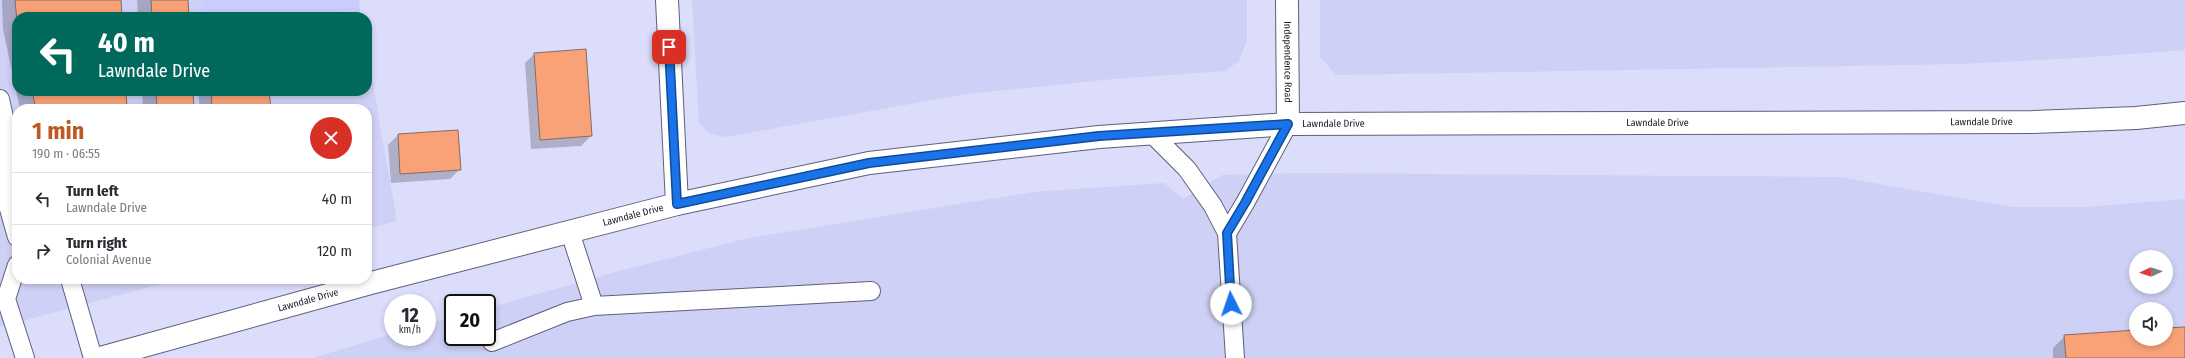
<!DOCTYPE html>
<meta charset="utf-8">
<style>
:root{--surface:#fff;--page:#f7f7f7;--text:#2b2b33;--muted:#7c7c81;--line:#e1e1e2;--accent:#bd5a23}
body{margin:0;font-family:"Fira Sans Condensed",sans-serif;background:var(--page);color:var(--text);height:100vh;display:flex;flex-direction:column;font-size:15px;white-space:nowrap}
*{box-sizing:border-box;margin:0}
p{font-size:13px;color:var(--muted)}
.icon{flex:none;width:22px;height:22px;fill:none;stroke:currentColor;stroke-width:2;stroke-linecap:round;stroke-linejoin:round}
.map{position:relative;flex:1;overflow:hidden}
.drawer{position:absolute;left:12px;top:104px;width:360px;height:180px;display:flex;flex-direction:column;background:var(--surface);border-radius:16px;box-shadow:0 2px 6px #0003}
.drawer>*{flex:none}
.guide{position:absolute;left:12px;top:12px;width:360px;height:84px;border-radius:16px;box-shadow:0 2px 6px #0003;background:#00695c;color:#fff;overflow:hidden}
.needle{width:26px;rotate:266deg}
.tools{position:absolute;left:2129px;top:250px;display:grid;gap:8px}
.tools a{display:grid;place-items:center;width:44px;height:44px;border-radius:50%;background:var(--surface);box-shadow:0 2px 6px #0003;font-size:20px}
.speed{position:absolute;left:384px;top:294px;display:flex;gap:8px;font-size:20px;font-weight:700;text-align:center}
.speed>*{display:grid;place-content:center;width:52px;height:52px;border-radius:50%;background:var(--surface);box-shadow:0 2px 6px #0003;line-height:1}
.speed small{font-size:10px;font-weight:400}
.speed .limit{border:2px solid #111;border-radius:6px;background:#fff;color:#111}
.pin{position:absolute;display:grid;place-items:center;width:34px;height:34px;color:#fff;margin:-17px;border-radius:8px;box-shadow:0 2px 6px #0006}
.me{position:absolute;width:44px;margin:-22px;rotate:356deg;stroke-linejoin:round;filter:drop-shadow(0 0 3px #0008)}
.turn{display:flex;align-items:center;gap:14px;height:84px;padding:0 20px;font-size:18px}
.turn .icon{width:52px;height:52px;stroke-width:2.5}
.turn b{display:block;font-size:28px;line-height:34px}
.round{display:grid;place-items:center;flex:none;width:42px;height:42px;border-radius:21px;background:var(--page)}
.headline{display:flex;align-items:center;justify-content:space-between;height:68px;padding:0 20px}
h1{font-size:24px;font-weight:700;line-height:30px;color:var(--accent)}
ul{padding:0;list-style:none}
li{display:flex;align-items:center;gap:12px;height:52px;padding:0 20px;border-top:1px solid var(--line)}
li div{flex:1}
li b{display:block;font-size:15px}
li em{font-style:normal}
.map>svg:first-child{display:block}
</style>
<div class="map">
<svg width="2185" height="358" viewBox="0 0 2185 358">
<rect width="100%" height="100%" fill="#dbddfb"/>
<path fill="#ced0f5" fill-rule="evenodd" d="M0 0H202L203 17H17V91H367V51L397 221 367 229V109H17V279H179L0 327Z
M692 0H1247V40L1239 61 1225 71 1113 79 966 94 725 137 710 134 699 123Z
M1320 0H2185V50L2076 58 1959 64 1336 75 1320 57Z
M360 10 361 17H286Z
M1303 173 1839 177 2012 207H2086L2185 199V358H313L393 334V337H427V324L453 317V337H487V308L623 270 748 238 1033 192 1164 183 1183 199 1222 175ZM2136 257H2166V287H2136ZM2136 309H2166V339H2136Z"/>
<path fill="#cacdfb" d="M202 0H359L360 10 286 17H203Z"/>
<path fill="#0003" d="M2 0H120L121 17H17V91H125L126 109H20L3 29Z
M137 0H187L188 17H138Z
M535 53 591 136 581 146 531 149 525 63Z
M142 91H192L193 109H143Z
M198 91H268L270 109H200Z
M398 135 460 169 450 179 391 183 388 145Z
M2185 328V358H2053V348L2065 336 2136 331V339H2166V329Z"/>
<path fill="#f9a278" stroke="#876b5e" d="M15 0H121L122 17H17V21Z
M151 0H188L189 17H152Z
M586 49 592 136 540 140 534 53Z
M32 91H126L127 109H36Z
M156 91H193L194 109H157Z
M211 91H269L271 109H212Z
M458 130 461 170 400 174 398 134Z
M2185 327V358H2066L2064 335 2136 330V339H2166V328Z"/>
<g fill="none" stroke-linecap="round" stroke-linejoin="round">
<defs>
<path id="service" d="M0 99 5 122 9 209 17 237
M1151 133 1187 169 1213 206 1227 233 1235 358
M570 232 594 306
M1227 233 1245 203 1288 124
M17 265 6 299 25 358
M70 279 93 358
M492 342 567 312 594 306 871 291"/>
<g id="minor">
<path d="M667 0 677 204"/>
<path id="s1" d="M1287 0 1288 124"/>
</g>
<g id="secondary">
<path id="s2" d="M100 358 371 283 677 204 869 163 1099 137 1288 124 2033 122 2136 118 2185 113"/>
</g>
</defs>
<use href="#service" stroke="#5e5f7a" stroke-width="20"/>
<use href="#minor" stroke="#5e5f7a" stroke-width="24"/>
<use href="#secondary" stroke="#5e5f7a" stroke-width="24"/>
<use href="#service" stroke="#fff" stroke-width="18"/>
<use href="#minor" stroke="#fff" stroke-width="22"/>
<use href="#secondary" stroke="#fff" stroke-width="22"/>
</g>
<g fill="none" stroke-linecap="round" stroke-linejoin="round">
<defs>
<path id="route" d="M669 47 677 204 869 163 1099 136 1288 124 1245 203 1227 233 1231 304"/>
</defs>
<use href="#route" stroke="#114b97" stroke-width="10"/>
<use href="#route" stroke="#1a73e8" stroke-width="7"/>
</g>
<g text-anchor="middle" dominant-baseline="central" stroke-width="3" stroke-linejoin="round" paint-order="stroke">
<g font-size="10" fill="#1b1c27" stroke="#dbddfb">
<text stroke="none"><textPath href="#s1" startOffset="62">Independence Road</textPath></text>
<text stroke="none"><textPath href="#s2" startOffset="1584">Lawndale Drive</textPath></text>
<text stroke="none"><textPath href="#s2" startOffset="1908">Lawndale Drive</textPath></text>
<text stroke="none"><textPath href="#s2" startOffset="1260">Lawndale Drive</textPath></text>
<text stroke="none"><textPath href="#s2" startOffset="552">Lawndale Drive</textPath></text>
<text stroke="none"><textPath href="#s2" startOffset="216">Lawndale Drive</textPath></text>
</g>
</g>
</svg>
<div class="tools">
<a><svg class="needle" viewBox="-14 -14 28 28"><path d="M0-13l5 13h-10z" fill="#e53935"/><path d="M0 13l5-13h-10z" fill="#7c7c81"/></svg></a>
<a><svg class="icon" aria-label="sound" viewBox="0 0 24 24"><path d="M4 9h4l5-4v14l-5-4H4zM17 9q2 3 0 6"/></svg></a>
</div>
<div class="speed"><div>12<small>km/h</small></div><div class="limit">20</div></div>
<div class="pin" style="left:669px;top:47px;background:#d93025"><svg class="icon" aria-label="arrive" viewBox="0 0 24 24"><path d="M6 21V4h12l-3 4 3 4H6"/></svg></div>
<svg class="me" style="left:1231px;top:304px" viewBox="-20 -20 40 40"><circle r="19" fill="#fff"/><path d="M0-13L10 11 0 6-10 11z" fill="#1a73e8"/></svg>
<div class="guide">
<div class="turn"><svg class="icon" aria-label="left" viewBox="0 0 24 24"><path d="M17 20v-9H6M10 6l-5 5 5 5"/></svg><div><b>40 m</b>Lawndale Drive</div></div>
</div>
<section class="drawer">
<div class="headline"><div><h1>1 min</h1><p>190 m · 06:55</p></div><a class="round" style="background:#d93025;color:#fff"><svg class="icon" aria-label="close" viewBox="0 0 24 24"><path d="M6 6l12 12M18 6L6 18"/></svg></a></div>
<ul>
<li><svg class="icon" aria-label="left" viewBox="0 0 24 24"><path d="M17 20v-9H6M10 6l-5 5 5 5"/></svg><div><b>Turn left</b><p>Lawndale Drive</p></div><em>40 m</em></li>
<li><svg class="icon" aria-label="right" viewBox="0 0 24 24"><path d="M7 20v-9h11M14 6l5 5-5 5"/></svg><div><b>Turn right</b><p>Colonial Avenue</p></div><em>120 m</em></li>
</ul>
</section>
</div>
